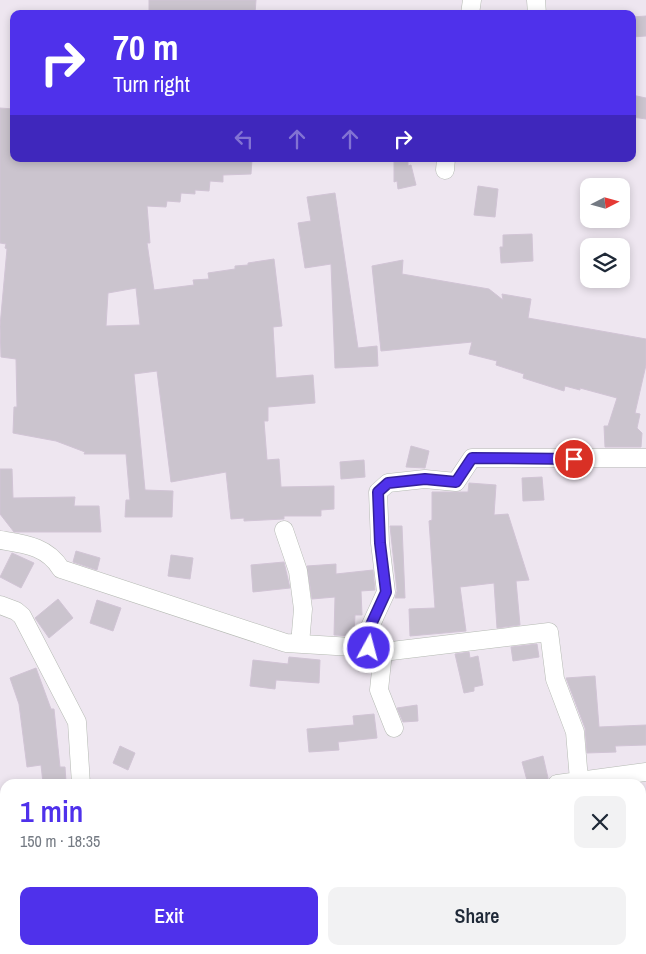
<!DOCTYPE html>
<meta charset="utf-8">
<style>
:root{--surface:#fff;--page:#f2f2f3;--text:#1f2937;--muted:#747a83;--accent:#4f31eb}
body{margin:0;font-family:"Archivo Narrow",sans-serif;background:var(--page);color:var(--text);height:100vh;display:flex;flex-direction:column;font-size:19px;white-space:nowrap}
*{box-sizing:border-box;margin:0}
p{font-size:16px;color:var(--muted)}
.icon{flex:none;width:28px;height:28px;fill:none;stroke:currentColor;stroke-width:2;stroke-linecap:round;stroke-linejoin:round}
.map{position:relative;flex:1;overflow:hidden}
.sheet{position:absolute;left:0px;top:779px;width:646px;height:176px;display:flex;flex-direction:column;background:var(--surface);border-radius:15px 15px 0 0;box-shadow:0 2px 8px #0003}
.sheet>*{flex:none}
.guide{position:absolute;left:10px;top:10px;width:626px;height:152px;border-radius:10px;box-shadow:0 2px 8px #0003;background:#4f31eb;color:#fff;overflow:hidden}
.needle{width:32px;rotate:84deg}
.buttons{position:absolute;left:580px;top:178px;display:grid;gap:10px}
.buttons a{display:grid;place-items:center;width:50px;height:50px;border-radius:10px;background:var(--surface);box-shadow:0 2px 8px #0003;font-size:25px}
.pin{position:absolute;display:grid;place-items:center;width:42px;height:42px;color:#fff;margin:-21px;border:2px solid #fff;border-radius:50%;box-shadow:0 1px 5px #0007}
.me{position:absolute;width:55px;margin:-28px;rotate:7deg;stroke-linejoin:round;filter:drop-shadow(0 0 4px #0008)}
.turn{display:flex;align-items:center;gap:18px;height:105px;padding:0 20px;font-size:22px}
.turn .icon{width:65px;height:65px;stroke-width:2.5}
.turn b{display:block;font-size:35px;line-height:42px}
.lanes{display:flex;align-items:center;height:48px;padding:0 20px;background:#0003;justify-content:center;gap:25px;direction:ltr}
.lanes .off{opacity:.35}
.round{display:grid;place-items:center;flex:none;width:52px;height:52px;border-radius:10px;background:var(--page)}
.head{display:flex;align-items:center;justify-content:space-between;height:85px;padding:0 20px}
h1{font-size:30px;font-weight:600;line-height:38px;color:var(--accent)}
.cta{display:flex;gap:10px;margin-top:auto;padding:10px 20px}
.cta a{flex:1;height:58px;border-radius:10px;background:var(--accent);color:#fff;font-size:20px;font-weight:600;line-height:58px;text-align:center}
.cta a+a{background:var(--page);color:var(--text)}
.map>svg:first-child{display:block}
</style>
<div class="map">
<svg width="646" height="954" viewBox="0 0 646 954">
<rect width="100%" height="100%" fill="#eee6f0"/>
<path fill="#cbc4ce" stroke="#d1c4d5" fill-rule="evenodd" d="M149 0H256L255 14H149Z
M646 16V36L632 37V17Z
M632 95 646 98V119L632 117Z
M0 108 14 109V159H252L251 174 223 175V182L210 181 209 191 195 190V194L181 193 180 202 167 201 166 207 147 206 150 243H147L154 290 194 285 193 280 209 279 208 273 235 269V266L248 265V263L274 259 282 326 273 327 276 378 313 375 315 403 268 407V421H264L267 460 279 459 281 487 334 486V509L321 510V516H284V519L244 521V518L231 519 226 472 171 482 157 371 134 374 145 490 173 491 172 517H125L126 500H130L126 454H84L85 452 56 441 13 433 14 407H17L16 359 1 357 0 326 7 249 5 248 6 244 0 243ZM136 288 140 325 106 326 108 293Z
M394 159H408V166L411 165 416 185 398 189 397 181 394 182Z
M478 186 498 189 495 217 474 215Z
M335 193 358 348 377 346 378 366 335 368 331 264 305 268 298 223 311 221 307 197Z
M532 234 533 261 501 263 500 247H503V235Z
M403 260 402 274 489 289 503 300 502 294 531 299 528 318 646 339V365L635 413 640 414 637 428 642 433 641 447H605L604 426H608L617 398 580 388V390L565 386 564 391 523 378 524 374 496 365 497 361 469 354 472 342 381 351 372 266Z
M411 446 429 451 425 468 406 467Z
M364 460 365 477 341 479 340 462Z
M0 469H12L13 498 75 497 74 506H99L101 532H14L0 514Z
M542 477 544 500 523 501 522 478Z
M469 483 496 485 494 515 508 514 529 580 516 581 520 625 497 628 494 583 460 587 466 631 410 636 409 609 435 608 429 521 432 520V492H468Z
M390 526H402L405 598H395L397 591Z
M76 551 100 558 97 570 73 562Z
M12 553 34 563 21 588 0 577Z
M171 555 193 558 190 579 168 576Z
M284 562 290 588 253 592 251 565Z
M336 564V574L373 570 375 590 361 591 362 615H355L354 636 334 635 335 597 312 599 307 566Z
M58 599 73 618 49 638 35 618Z
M97 600 121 608 113 631 90 623Z
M537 644 539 657 513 661 511 647Z
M469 652 470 658 478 656 483 685 474 687V691L464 693 455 654Z
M289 657 320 660 319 683 276 680 275 689 250 686 253 660 288 664Z
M36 668 51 709H54L60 767H65L66 782 43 783 41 765 27 767 19 704 10 678Z
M595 676 599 727 646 725V745L615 746 616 752 587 753 585 728 566 678Z
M417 705 418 721 403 722 397 708Z
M374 714 377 738 338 742 339 750 309 752 307 729 354 725 353 716Z
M120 746 135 753 128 770 113 763Z
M543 756 548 778 547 784H528L522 762Z"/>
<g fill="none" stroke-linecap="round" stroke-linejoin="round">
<defs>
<path id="street" d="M536 0 537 14
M470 14 472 0
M445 170 446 159
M284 530 298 571 303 609 300 644
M0 540C24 544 47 546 61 569L286 643 369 648 383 652 549 632 555 679 575 732 579 780
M0 605 16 611 22 616 77 722 81 784
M369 648V629L386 592 380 543 378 492 388 483 425 479 456 482 472 458H646
M383 652 379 690 394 728
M557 784 646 772
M641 883 646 896
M335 950 337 954
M88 954 90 950
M257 954 264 950"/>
</defs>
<use href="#street" stroke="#b5bab3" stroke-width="19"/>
<use href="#street" stroke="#fff" stroke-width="18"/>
</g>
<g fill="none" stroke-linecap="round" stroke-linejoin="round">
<defs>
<path id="route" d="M369 648V629L386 592 380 543 378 492 388 483 425 479 456 482 472 458 574 459"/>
</defs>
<use href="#route" stroke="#332099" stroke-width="12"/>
<use href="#route" stroke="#4f31eb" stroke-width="9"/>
</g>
</svg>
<div class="buttons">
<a><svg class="needle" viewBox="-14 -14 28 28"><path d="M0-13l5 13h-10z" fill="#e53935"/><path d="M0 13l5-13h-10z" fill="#747a83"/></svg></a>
<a><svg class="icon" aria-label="layers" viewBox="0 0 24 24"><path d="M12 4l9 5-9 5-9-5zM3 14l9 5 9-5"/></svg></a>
</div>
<div class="pin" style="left:574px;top:459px;background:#d93025"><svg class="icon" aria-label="arrive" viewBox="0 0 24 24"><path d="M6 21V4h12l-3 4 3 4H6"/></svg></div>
<svg class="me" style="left:369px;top:648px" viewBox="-20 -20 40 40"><circle r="17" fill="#4f31eb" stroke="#fff" stroke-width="3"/><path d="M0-11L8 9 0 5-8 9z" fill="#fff"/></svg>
<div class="guide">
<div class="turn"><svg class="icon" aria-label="right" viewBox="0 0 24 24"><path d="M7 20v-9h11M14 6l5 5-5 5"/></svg><div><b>70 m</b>Turn right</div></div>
<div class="lanes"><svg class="icon off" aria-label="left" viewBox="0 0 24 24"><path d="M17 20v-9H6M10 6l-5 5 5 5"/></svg><svg class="icon off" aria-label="ahead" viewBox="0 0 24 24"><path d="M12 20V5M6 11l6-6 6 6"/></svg><svg class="icon off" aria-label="ahead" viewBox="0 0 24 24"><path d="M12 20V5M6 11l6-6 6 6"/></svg><svg class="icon" aria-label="right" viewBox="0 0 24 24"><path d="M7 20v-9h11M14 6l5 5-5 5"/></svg></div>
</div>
<section class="sheet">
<div class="head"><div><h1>1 min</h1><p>150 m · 18:35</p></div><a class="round"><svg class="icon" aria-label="close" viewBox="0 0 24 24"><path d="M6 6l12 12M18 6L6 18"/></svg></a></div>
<div class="cta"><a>Exit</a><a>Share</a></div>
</section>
</div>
